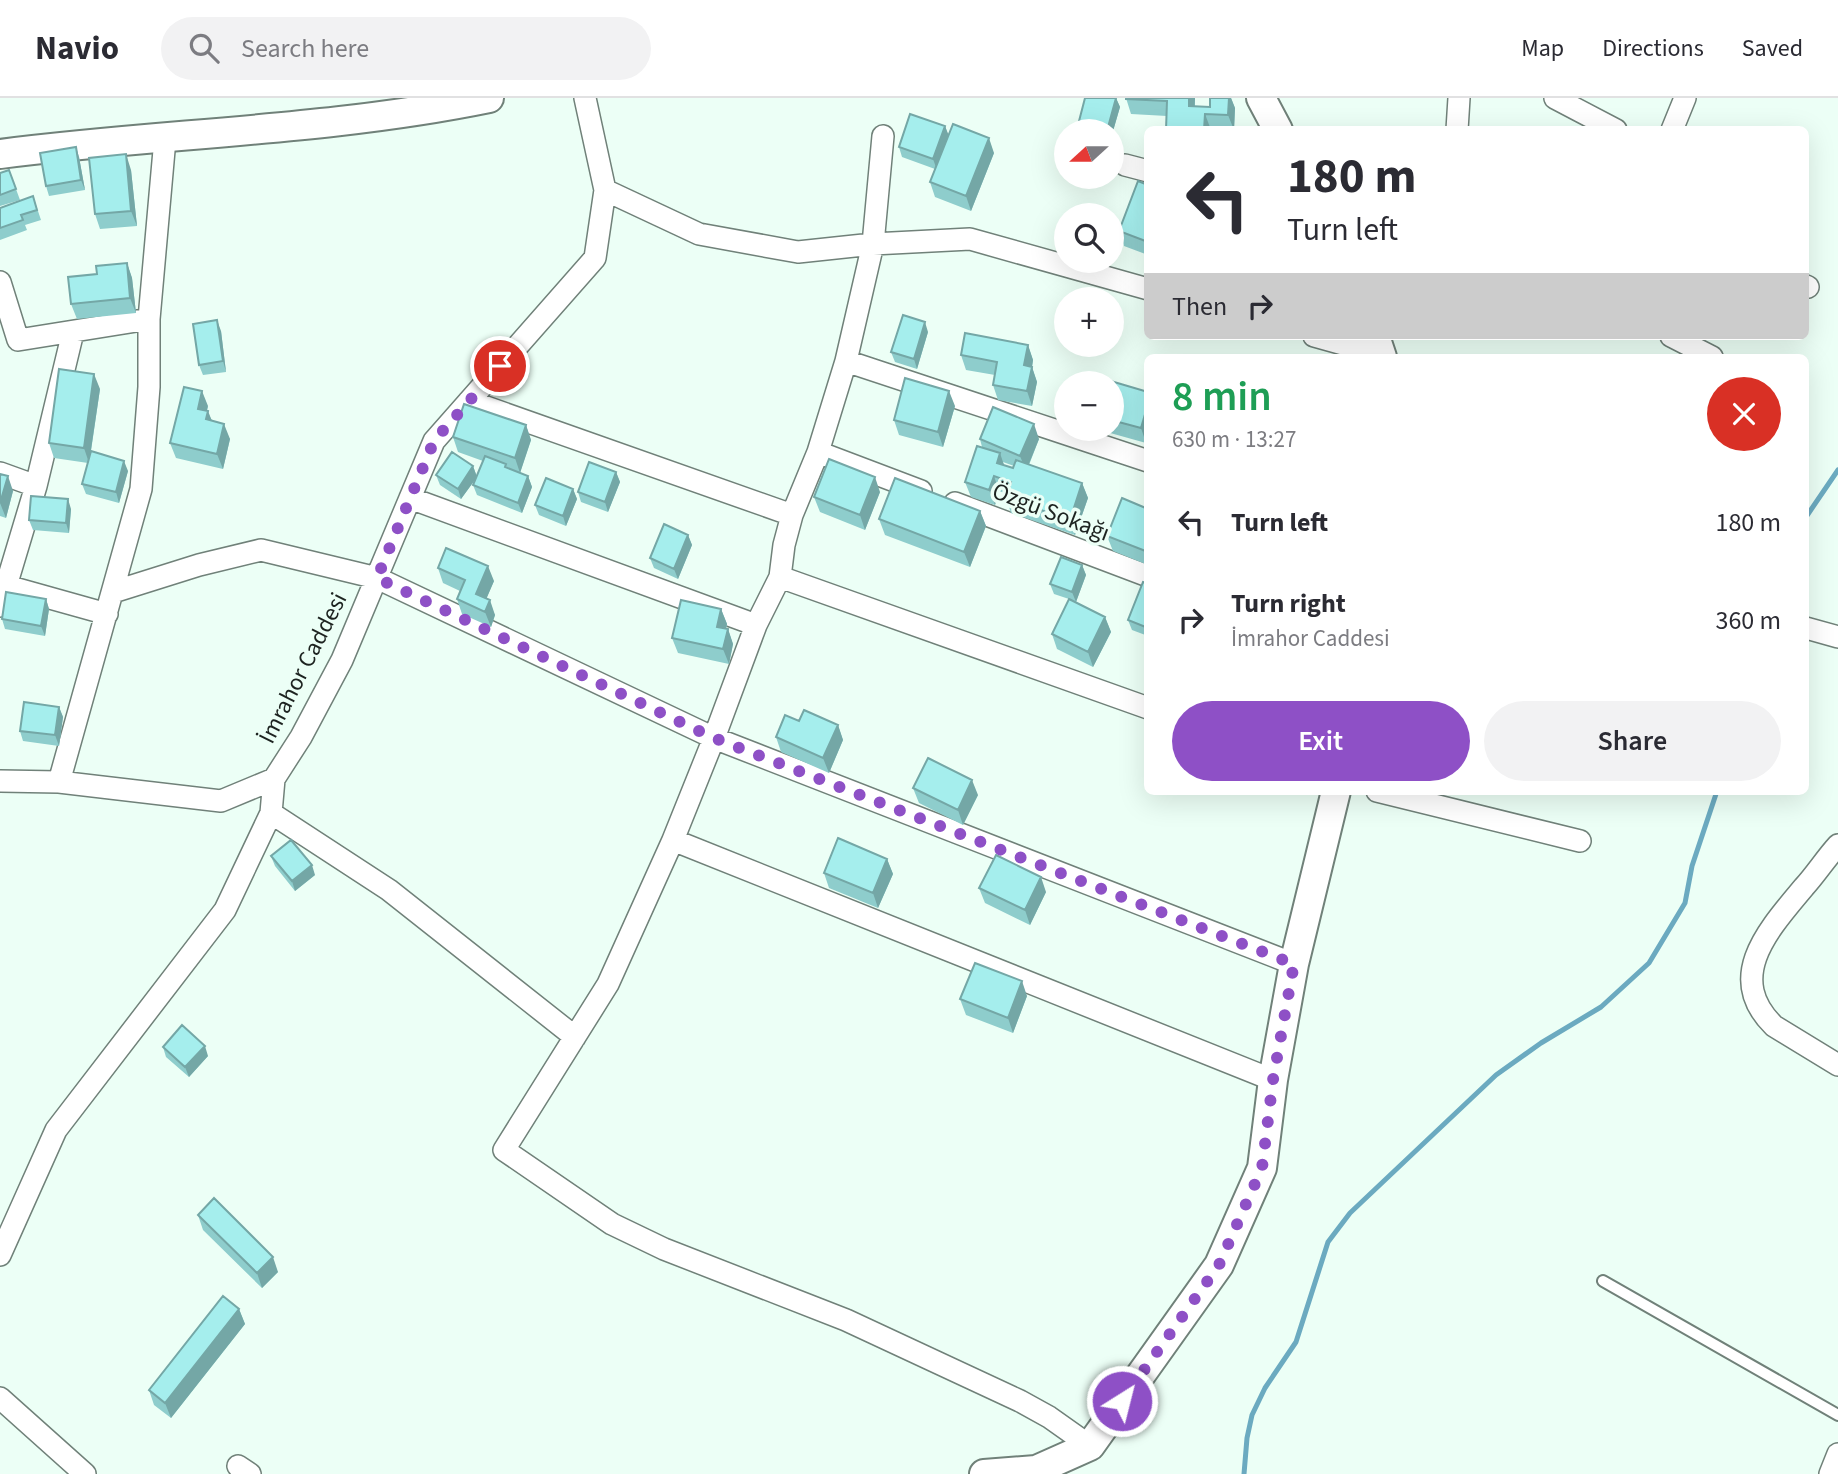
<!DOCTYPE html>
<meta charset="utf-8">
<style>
:root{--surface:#fff;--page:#f2f2f3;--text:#2b2b33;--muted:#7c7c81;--line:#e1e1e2;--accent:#8e50c6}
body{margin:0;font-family:"Source Sans 3",sans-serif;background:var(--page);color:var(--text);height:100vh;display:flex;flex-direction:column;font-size:26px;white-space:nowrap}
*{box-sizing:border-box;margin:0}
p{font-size:23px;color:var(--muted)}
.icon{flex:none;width:38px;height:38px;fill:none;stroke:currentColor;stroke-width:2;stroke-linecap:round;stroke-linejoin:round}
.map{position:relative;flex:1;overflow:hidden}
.side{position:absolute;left:1144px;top:256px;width:665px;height:441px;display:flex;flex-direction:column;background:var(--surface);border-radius:10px;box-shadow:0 7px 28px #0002}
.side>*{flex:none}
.guide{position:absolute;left:1144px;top:28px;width:665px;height:214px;border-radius:10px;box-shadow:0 7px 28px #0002;background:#fff;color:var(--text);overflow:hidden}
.needle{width:46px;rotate:249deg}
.fabs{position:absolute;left:1054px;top:21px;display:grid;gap:14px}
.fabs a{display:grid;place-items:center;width:70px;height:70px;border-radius:50%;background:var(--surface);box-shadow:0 7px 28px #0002;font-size:35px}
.pin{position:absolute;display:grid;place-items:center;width:60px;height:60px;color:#fff;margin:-30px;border:4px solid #fff;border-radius:50%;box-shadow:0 2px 7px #0007}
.me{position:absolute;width:77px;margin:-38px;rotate:36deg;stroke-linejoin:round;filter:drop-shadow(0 0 5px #0008)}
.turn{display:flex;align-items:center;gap:24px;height:147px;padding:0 28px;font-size:32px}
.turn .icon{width:91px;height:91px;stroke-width:2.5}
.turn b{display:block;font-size:49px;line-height:60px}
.then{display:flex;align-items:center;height:66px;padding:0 28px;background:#0003;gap:14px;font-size:26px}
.round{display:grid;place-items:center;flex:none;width:74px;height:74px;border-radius:37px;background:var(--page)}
.overview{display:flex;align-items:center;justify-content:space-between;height:119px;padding:0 28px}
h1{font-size:42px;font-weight:600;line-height:52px;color:#1e9e55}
.action{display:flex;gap:14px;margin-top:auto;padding:14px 28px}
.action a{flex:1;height:80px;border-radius:42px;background:var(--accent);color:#fff;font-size:28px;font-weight:600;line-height:80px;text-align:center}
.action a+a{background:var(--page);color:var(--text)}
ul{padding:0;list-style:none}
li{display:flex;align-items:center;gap:21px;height:98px;padding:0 28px}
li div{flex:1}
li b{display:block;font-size:26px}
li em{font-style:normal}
header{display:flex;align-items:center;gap:42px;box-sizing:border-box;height:98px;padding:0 35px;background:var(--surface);border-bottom:2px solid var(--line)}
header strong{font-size:33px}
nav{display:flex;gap:38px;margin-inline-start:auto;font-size:24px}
.search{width:490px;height:63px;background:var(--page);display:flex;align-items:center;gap:18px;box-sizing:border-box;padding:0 24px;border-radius:38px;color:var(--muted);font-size:26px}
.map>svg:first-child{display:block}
</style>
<header>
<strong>Navio</strong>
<div class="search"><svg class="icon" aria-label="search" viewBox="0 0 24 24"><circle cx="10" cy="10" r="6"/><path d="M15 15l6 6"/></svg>Search here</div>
<nav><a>Map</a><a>Directions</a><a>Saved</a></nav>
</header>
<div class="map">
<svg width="1838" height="1376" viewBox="0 0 1838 1376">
<rect width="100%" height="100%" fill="#ecfff6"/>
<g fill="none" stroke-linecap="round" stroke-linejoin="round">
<path stroke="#6baac0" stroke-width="5" d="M1806 419 1838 372
M1244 1376 1247 1340 1252 1317 1265 1290 1296 1244 1328 1144 1350 1115 1496 977 1541 945 1601 909 1649 865 1685 805 1692 768 1717 693"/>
<defs>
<path id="lane" d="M1603 1183 1838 1317"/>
<path id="street" d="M1555 0 1616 32
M1457 32 1459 0
M1672 32 1685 0
M883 38 873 146 846 263 818 354 792 417 784 447 780 479 756 527 714 640 673 742 608 886 504 1052 612 1126 664 1151 846 1222 1020 1303 1049 1319 1090 1348
M1125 67 1148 73
M605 92 699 136 798 154 873 146 970 141 1148 191
M0 184 18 242 149 221
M1806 188 1808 189
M1314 238 1382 257
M1671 238 1712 259
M846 263 1148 363
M469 303 792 417
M818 354 921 393
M0 375 36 388
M410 400 756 527
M955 405 1148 478
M780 479 1148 610
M0 486 107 516
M113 494 199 467 261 452 377 480 714 640 1294 866
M0 508 36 388 73 234
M1806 530 1838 539
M0 683 59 684 221 703 274 681
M59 684 141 391 149 289V221L165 41
M1377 693 1580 743
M271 715 389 792 575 939
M673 742 1273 982
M1838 747C1826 760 1816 776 1804 789 1769 831 1724 879 1774 928L1838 967
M0 1157 56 1032 225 812 271 715 274 681 301 639 342 562 434 343 595 160 605 92 585 0
M0 1300 85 1376
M238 1368 250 1376
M1830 1376 1838 1356"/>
<path id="secondary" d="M1261 0 1278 32
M0 56C163 35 328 33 489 0
M1375 238 1382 259
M984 1376 1036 1372 1090 1348 1219 1167 1262 1070 1273 982 1294 866 1336 693"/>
</defs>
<use href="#lane" stroke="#708179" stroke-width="14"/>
<use href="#street" stroke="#708179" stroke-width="24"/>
<use href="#secondary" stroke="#708179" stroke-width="32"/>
<use href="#lane" stroke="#fff" stroke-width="10"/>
<use href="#street" stroke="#fff" stroke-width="21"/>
<use href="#secondary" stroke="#fff" stroke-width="28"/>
</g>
<path fill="#8ecdcc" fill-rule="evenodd" d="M1085 0H1116L1120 9 1111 40V33H1080L1078 27Z
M1126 0H1195V8L1210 9V0H1231L1235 10 1234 32H1166L1167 18 1131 16Z
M945 28 948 37 994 55 971 113 935 99 930 84 935 71 902 59 899 49Z
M79 59 85 92 49 98 46 88Z
M9 72 20 102 0 108V75Z
M131 72 137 128 100 131 95 116Z
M1148 87V157L1124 148 1119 133Z
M33 98 41 122 25 127 27 132 0 142V110Z
M127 165 132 180 136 215 77 221 71 206 97 176Z
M221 233 226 274 203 277 199 267Z
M928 234 917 271 895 264 891 254Z
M1028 247 1033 262 1032 269 1037 284 1032 308 998 302 993 287 995 277 966 272 961 257Z
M1111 285 1148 294V340L1146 345 1096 331H1111Z
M100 291 91 353 128 373 119 405 86 396 82 386 88 365 54 360 49 345Z
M208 308 207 313 212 323 230 341 223 371 176 360 170 345Z
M955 308 943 349 899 337 894 322Z
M526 327 531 342 520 375 528 378 532 389 522 415 477 397 473 387 483 363 458 354 453 339Z
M980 341H1039L1029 367 1082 385 1088 400 1075 437 1011 415 1006 400 1007 396 999 393 995 407 971 399 965 384 982 349ZM1003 364 1014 368 1013 370 1004 367Z
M473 368 477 379 461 401 440 387 436 377Z
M616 374 620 384 608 414 581 404 578 394Z
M0 376 13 393 6 420 0 418Z
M573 391 577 401 566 428 539 417 535 407Z
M880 394 865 432 820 414 814 399Z
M71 411 69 435 33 432 29 422Z
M1148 411V467L1113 453 1107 438Z
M980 413 986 428 970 469 885 437 879 421Z
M688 437 692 447 678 481 654 470 650 460Z
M1082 467 1086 477 1076 504 1105 519 1111 534 1093 569 1057 551 1052 536 1069 501 1054 496 1050 486Z
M438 470 494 483 486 501 495 517 491 529 462 516 457 501 460 493 443 485Z
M1148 486V538L1132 532 1128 522Z
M46 501 49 511 45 538 5 531 2 521Z
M721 511 727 526 726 531H728L733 546 729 566 678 555 672 540Z
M59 609 63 619 59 648 23 643 20 633Z
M799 623 838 627 843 642 829 675 781 654 776 639Z
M913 690 978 697 963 727 919 705Z
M271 758 315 777 295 793 275 768Z
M887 761 893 776 878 810 829 790 824 775Z
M979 790 1046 794 1030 827 985 805Z
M1027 898 1013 935 966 917 960 901Z
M163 949 208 958 189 979 166 959Z
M198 1117 278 1174 262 1190 203 1132Z
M239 1211 245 1226 171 1320 154 1307 149 1292Z"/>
<path fill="#74a7a6" d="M1116 0 1120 9 1111 40V33H1107Z
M1189 0H1195L1194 23 1189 8Z
M1229 0H1231L1235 10 1234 32 1228 17Z
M1205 16 1211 32H1204Z
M945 28 949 38 937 72 933 61Z
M989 40 994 55 971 113 966 98Z
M76 49 79 59 85 92 81 82Z
M126 56 131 72 137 128 131 113Z
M127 165 132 180 136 215 130 200Z
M217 222 221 233 226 274 223 263Z
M925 224 928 234 917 271 914 261Z
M1028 247 1033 262 1032 269 1037 284 1032 308 1027 293 1024 267Z
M94 276 100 291 89 365 84 350Z
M202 293 208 308 203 326 198 311Z
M949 293 955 308 943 349 938 334Z
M1148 306V340L1146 345 1141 330Z
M208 313 214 328 206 321Z
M224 326 230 341 223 371 217 356Z
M1034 326 1039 341 1026 373 1020 358Z
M526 327 531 342 520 375 515 360Z
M1000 355 1005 370 997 365Z
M124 363 128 373 119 405 116 394Z
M473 368 477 379 461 401 458 391Z
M616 374 620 384 608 414 605 404Z
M8 378 13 393 6 420 0 405Z
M528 378 532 389 522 415 518 405Z
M994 378 999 393 995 407 989 392Z
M875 379 880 394 865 432 860 417Z
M1082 385 1088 400 1075 437 1070 422Z
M573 391 577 401 566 428 563 418Z
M68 401 71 411 69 435 66 425Z
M980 413 986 428 970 469 964 454Z
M688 437 692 447 678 481 674 471Z
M1082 467 1086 477 1076 504 1072 494Z
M488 468 494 483 482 511 476 496Z
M46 501 49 511 45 538 41 528Z
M490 502 495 517 491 529 485 514Z
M721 511 727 526 723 544 717 529Z
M1105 519 1111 534 1093 569 1088 554Z
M728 531 733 546 729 566 723 551Z
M59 609 63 619 59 648 55 637Z
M838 627 843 642 829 675 823 660Z
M972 682 978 697 963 727 958 712Z
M887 761 893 776 878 810 873 795Z
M312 767 315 777 295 793 292 783Z
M1041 779 1046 794 1030 827 1025 812Z
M1022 883 1027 898 1013 935 1008 920Z
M205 948 208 958 189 979 185 969Z
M273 1159 278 1174 262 1190 257 1175Z
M239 1211 245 1226 171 1320 165 1305Z"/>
<path fill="#a5eeed" stroke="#74a7a6" stroke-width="2" d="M1085 0H1116L1107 33H1099L1078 27Z
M1126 0H1189V8L1210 9V0H1229L1228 17 1205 16 1204 32H1166L1167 3 1126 1Z
M910 16 945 28 933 61 899 49Z
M953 26 989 40 966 98 930 84Z
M76 49 81 82 46 88 40 55Z
M126 56 131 113 95 116 89 60Z
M9 72 16 91 0 97V75Z
M1138 83 1148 87V144L1119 133Z
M33 98 37 112 21 117 23 122 0 130V110Z
M127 165 130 200 71 206 68 179 97 176 96 168Z
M903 217 925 224 914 261 891 254Z
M217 222 223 263 199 267 193 226Z
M965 235 1028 247 1024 267 1032 269 1027 293 993 287 997 264 961 257Z
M59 271 94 276 84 350 49 345Z
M1087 276 1148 294V306L1141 330 1111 322V285H1084Z
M905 280 949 293 938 334 894 322Z
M184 289 202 293 198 311 208 313 206 321 224 326 217 356 170 345Z
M464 306 526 327 515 360 453 339Z
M993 309 1034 326 1020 358 980 341Z
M977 348 1000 355 997 365 1013 370 1016 362 1082 385 1070 422 1006 400 1011 384 994 378 989 392 965 384Z
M91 353 124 363 116 394 82 386Z
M452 354 473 368 458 391 436 377Z
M485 358 506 366 505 369 528 378 518 405 473 387Z
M829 361 875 379 860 417 814 399Z
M589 364 616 374 605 404 578 394Z
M0 376 8 378 0 405Z
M546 380 573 391 563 418 535 407Z
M895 380 980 413 964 454 879 421Z
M31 398 68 401 66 425 29 422Z
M1122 400 1148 411V454L1107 438Z
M664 426 688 437 674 471 650 460Z
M446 450 488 468 476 496 490 502 485 514 457 501 465 482 438 470Z
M1061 459 1082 467 1072 494 1050 486Z
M1143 484 1148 486V530L1128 522Z
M6 494 46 501 41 528 2 521Z
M1069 501 1105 519 1088 554 1052 536Z
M681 502 721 511 717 529 728 531 723 551 672 540Z
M24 604 59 609 55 637 20 633Z
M804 612 838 627 823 660 776 639 785 617 799 623Z
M928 660 972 682 958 712 913 690Z
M838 740 887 761 873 795 824 775Z
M291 742 312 767 292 783 271 758Z
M996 757 1041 779 1025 812 979 790Z
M975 865 1022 883 1008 920 960 901Z
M182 927 205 948 185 969 163 949Z
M214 1100 273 1159 257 1175 198 1117Z
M223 1198 239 1211 165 1305 149 1292Z"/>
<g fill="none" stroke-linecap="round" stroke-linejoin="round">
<path stroke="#8e50c6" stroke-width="12" stroke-dasharray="0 21.6" d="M500 268 434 343 377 480 714 640 1294 866 1273 982 1262 1070 1219 1167 1122 1303"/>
</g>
<g text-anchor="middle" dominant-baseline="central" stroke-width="7" stroke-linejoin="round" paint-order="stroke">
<g font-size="24" fill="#1d2320" stroke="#ecfff6">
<text transform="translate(1051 414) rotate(21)">Özgü Sokağı</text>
<text transform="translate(303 570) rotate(-63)">İmrahor Caddesi</text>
</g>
</g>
</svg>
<div class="fabs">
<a><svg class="needle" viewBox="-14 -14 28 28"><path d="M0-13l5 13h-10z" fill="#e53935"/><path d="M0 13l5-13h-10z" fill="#7c7c81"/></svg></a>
<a><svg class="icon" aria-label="search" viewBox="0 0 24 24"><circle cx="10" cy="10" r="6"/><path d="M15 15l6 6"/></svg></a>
<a>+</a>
<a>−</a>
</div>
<div class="pin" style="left:500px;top:268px;background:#d93025"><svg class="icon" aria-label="arrive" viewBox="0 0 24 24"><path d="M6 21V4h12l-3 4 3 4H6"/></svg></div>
<svg class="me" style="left:1122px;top:1303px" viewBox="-20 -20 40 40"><circle r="17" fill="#8e50c6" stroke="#fff" stroke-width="3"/><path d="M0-11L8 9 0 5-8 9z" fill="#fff"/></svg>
<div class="guide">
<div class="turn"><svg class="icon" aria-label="left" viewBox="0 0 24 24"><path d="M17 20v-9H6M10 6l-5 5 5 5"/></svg><div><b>180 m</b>Turn left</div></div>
<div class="then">Then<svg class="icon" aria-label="right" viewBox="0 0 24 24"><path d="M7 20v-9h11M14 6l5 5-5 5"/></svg></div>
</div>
<section class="side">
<div class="overview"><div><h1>8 min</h1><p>630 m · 13:27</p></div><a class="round" style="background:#d93025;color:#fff"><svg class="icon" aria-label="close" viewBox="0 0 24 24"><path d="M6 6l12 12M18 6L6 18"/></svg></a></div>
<ul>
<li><svg class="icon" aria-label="left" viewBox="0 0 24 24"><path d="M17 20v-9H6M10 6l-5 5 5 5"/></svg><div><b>Turn left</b></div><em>180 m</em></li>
<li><svg class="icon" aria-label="right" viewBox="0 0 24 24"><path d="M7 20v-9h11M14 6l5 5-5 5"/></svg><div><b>Turn right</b><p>İmrahor Caddesi</p></div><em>360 m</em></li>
</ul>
<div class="action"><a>Exit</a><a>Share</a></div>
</section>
</div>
